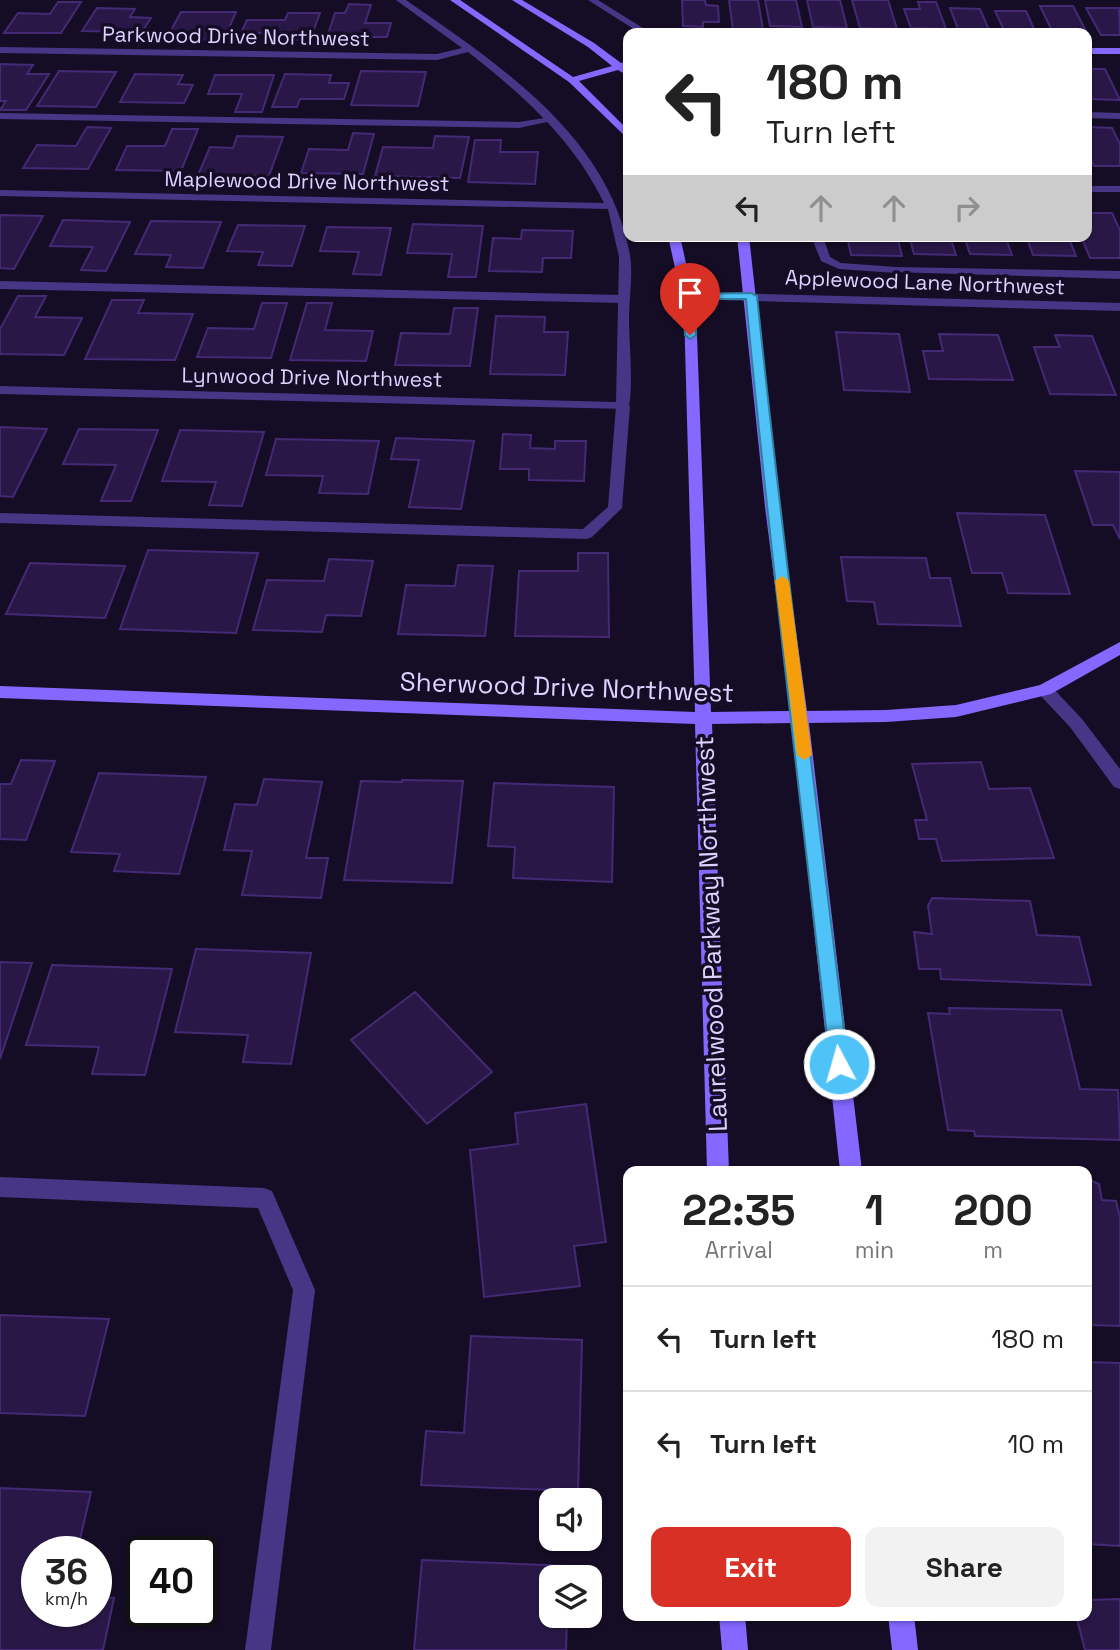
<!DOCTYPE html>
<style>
:root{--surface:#fff;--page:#f2f2f2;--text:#222;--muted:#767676;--line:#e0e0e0;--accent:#d93025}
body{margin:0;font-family:"Space Grotesk",sans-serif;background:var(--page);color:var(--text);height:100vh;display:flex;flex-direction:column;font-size:26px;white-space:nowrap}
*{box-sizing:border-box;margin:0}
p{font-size:23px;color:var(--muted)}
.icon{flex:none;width:38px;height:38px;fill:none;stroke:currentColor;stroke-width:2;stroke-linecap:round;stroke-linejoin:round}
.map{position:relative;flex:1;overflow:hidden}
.drawer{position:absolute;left:623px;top:1166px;width:469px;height:455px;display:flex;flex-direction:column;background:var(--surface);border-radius:14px;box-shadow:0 2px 5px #0004}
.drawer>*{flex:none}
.top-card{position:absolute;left:623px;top:28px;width:469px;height:214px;border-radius:14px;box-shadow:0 2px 5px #0004;background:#fff;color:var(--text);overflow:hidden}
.buttons{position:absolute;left:539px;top:1488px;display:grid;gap:14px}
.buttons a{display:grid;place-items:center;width:63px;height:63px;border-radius:14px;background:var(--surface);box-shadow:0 2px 5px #0004;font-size:35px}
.speed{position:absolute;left:21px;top:1536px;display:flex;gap:14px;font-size:35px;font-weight:700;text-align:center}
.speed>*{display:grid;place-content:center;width:91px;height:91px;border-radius:50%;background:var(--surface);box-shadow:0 2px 5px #0004;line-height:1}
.speed small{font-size:18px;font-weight:400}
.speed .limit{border:4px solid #111;border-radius:10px;background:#fff;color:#111}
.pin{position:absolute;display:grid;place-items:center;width:60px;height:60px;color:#fff;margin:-72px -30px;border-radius:50% 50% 50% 0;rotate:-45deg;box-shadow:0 0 7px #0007}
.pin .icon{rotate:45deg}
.me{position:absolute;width:77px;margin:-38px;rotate:354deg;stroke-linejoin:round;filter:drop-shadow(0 0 5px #0008)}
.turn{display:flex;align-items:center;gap:24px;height:147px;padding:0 28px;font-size:32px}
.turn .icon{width:91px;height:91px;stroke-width:2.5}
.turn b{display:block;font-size:49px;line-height:60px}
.lanes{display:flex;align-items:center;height:66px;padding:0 28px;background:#0003;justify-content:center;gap:35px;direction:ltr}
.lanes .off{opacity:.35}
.eta{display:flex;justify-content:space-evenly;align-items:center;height:119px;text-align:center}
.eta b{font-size:42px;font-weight:800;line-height:49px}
.action{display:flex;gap:14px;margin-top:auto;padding:14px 28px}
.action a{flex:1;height:80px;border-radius:14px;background:var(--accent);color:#fff;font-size:28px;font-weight:800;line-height:80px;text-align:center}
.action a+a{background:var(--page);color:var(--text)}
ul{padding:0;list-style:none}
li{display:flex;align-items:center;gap:21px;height:105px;padding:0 28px;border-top:2px solid var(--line)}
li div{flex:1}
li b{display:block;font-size:26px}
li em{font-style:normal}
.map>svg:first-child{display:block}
</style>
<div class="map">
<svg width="1120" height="1650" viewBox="0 0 1120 1650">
<rect width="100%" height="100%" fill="#150d25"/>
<path fill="#291847" stroke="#442974" stroke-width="2" d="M682 0H705L706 5 718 6 719 22H703V27L683 26Z
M729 0H758L763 30H733Z
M765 0H796L802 27 770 26Z
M807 0H840L847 28 813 27Z
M852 0H888L897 29 860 28Z
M58 2H81L61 33H4L18 13 50 14Z
M918 2H936L946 29 911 28 904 9H920Z
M349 4 371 5 365 23H391L387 37H327L335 13H345Z
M1040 6H1073L1088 35 1053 33Z
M97 8 135 9 130 17 151 18 142 32 82 31Z
M950 8 980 9 989 30 958 29Z
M1086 8H1119L1120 35H1101Z
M995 11H1026L1035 31 1004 30Z
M181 12H236L224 40 166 39Z
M288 13H320L310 40H278L280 33H241L247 20H285Z
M0 64 33 65 27 74H49L26 110H0L6 101H0Z
M1087 69H1105L1120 100 1087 99Z
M59 71 116 72 96 107 37 106Z
M361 71 426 72 418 106 351 105Z
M135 74 183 75 178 84 193 85 184 103 120 102Z
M285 74 331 75 329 83H349L344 99H300L297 107H272Z
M215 75H274L262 112H235L242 94H208Z
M87 127 111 128 88 169 23 168 37 145 76 146Z
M1087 127 1112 128 1120 144V166H1094L1087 150Z
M172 129H198L181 171 116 170 127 146H165Z
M353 133 374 134 363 174 301 173 309 149 348 150Z
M237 136 283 137 269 176 198 175 210 147 233 148Z
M435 136 469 137 460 178 375 176 383 147 433 148Z
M475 140H501L500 152H538L535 184 468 182Z
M1087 213H1112L1120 230V258H1090L1081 236H1087Z
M0 215 43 216 14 269 0 268Z
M63 220 130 222 106 271 81 270 93 247 50 246Z
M151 221 221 222 203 268 166 267 171 255 135 254Z
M413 224 483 226 476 277H448L452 254 407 253Z
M238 225 305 226 292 266 258 265 263 252 227 251Z
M327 227 391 228 381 275 353 274 359 252 320 251Z
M522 230 573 231 571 258H543L542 272 489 271 493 238 521 239Z
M847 236H897L902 256 851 255Z
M909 236H950L956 255 914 254Z
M964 236H1005L1012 255 970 254Z
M1026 236H1068L1076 256 1033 255Z
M18 296H46L35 317 82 318 64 355 0 354V329Z
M112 300H144L138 313 193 314 175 360 85 359Z
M262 303H287L271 358 197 357 208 328 254 329Z
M307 303H332L325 330 373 331 366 361 290 360Z
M454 308H478L470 366 395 365 401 333 450 334Z
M496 316 545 317 544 332H568L565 375 490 374Z
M836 332 899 334 910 392 844 390Z
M939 334 998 335 1013 380 929 379 923 351H943Z
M1055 335 1092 336 1116 395 1050 394 1034 347H1060Z
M0 427 47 429 13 497 0 496Z
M79 429 158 430 131 501H101L116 465 63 464Z
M180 430 264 432 242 506 209 505 216 482 162 481Z
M503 434 531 435 530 448 555 449V441H586L584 481 529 480V469H500Z
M396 438 474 441 461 509 409 507 419 460 391 459Z
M276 439 379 441 368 494 319 493 323 476 266 475Z
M1075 471 1120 472V539L1113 525H1093Z
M957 513 1045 515 1070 594 1008 593 1002 573H972Z
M148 550 258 553 236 633 120 629Z
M578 553H608L609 637 515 636 519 571H578Z
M841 557 926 558 930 578H950L961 626 878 624 874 602 847 601Z
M329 559 373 561 361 616 326 615 322 632 253 630 267 580 324 581Z
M30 563 125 566 105 618 6 614Z
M458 565 493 566 485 636 398 634 406 585 455 586Z
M21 760 55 761 26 840 0 839V784H11Z
M981 762 989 789 1030 788 1054 858 942 861 936 839H919L915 820H927L912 764Z
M99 773 206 777 179 874 114 871 120 854 71 852Z
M264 779 322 782 306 858H328L321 898 242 895 252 851 224 850 235 804 257 805Z
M402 780 463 781 452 883 344 880 361 781 402 782Z
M494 783 614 787 612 882 513 878 515 847 488 846Z
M932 898 1030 901 1037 935 1079 937 1091 985 941 979 940 969H919L914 932 932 934 928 906Z
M196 949 311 953 291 1064 243 1062 248 1035 175 1032Z
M0 962 32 963 0 1059Z
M52 965 172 969 145 1075 92 1074 99 1047 26 1045Z
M415 992 492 1072 427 1124 351 1040Z
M949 1008 1061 1010 1080 1089 1118 1090 1120 1140 975 1136 974 1131 948 1130 928 1013 950 1014Z
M586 1104 606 1242 574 1246 580 1286 484 1297 470 1150 518 1144 515 1113Z
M981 1168 1079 1170V1171H982Z
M1087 1179 1099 1184 1102 1200 1116 1201 1120 1217V1326L1090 1325 1087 1312Z
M0 1315 109 1319 85 1416 0 1413Z
M471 1336 582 1340 578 1491 421 1485 426 1431 464 1433Z
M1087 1362 1120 1363V1546L1087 1544Z
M0 1488 91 1492 77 1552H37V1612H96V1597L114 1598 103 1650H0Z
M422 1560 569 1566 568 1577H551V1615H567L566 1650H414Z
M1120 1599V1650H1085L1076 1615H1087V1600Z"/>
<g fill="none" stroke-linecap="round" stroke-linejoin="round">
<path fill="#463686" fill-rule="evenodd" d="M1087 112 1120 113V119L1087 118Z
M0 113 519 122 551 117 556 120 519 128 0 119Z
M896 267 1120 271V279L892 272 890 270Z
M0 281 623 295 629 299 623 303 0 289Z
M623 402 630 406 622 508 592 537 587 539 0 523V513L583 529 608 507 616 406Z"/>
<path fill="#463686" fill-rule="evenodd" d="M396 0H406C498 64 606 134 629 250 634 272 629 296 629 319 629 339 634 392 628 409L0 394V386L616 402 619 257 608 209 0 196V190L604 203C573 139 523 95 468 52L437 60 0 53V47L437 54 462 48Z
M588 0H598L651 33H640Z
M1087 186H1120V192H1087Z
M811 236H823L830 257 841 263 896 267 902 270 896 273 839 269 821 261Z
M687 292 1120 303V311L683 299V293Z
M1045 684 1051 686 1082 719 1120 769V789L1114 787 1070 727 1039 694 1037 690 1039 686Z
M0 1177 264 1188 272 1191 315 1290 271 1650H245L293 1290 258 1208 0 1197Z"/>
<path fill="#8468ff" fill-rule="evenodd" d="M450 0H460L573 77 612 66 588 47 512 0H522L594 43 621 63 628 61V76L618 70 579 81 628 130V139L569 82Z
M1087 48H1120V54H1087Z
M668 236H680L696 309 711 712 791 711 765 507 737 236H749L779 507 807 711 886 710 956 705 1040 685 1120 642V655L1051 694 956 717 886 722 809 723 862 1171H840L792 723 712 724 729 1171H707L695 724 0 698V686L695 712 684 309Z
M719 1615H745L748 1650H722Z
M888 1615H914L918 1650H892Z"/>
</g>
<path fill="#4fc3f7" stroke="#337fa1" stroke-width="2" d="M751 293 757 296C783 552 818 808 848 1064L845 1070 839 1072 833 1070 830 1064C802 809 770 555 746 299H693L696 335 690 339 685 335 683 294Z"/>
<path fill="#f59e0b" d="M782 576 789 581 812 755 804 760 797 755 775 581Z"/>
<g text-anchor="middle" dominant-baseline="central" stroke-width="7" stroke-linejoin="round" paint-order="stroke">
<g font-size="21" fill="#ded1ff" stroke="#150d25">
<text transform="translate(236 36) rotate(1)">Parkwood Drive Northwest</text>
<text transform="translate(307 181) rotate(1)">Maplewood Drive Northwest</text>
<text transform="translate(925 282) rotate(2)">Applewood Lane Northwest</text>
<text transform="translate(312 377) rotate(1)">Lynwood Drive Northwest</text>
</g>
<g font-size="26" fill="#ded1ff" stroke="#150d25">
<text transform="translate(567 687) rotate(2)">Sherwood Drive Northwest</text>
<text transform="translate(711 934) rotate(-92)">Laurelwood Parkway Northwest</text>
</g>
</g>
</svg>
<div class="buttons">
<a><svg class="icon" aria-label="sound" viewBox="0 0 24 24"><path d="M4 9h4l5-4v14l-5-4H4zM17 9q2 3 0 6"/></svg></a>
<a><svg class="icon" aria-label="layers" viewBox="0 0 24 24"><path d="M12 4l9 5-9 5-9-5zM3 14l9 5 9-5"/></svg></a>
</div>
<div class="speed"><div>36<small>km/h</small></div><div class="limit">40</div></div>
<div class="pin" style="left:690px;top:335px;background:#d93025"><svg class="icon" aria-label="arrive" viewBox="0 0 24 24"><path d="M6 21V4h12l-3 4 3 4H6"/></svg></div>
<svg class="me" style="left:839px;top:1064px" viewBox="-20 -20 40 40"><circle r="17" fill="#4fc3f7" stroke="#fff" stroke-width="3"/><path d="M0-11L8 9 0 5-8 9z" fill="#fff"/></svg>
<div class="top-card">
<div class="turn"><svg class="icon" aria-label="left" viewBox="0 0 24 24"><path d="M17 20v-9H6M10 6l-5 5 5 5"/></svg><div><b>180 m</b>Turn left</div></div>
<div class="lanes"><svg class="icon" aria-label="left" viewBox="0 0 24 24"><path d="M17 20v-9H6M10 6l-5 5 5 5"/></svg><svg class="icon off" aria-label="ahead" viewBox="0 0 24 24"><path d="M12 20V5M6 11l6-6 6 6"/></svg><svg class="icon off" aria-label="ahead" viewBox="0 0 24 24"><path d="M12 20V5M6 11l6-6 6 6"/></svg><svg class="icon off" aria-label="right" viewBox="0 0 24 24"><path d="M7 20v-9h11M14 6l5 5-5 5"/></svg></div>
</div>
<section class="drawer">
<div class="eta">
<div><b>22:35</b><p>Arrival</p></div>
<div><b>1</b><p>min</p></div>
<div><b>200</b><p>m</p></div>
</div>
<ul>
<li><svg class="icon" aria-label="left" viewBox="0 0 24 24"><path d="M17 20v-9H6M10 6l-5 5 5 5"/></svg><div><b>Turn left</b></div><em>180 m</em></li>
<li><svg class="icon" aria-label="left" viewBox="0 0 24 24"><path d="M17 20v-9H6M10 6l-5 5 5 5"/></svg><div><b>Turn left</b></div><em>10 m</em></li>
</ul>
<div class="action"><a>Exit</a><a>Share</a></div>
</section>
</div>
